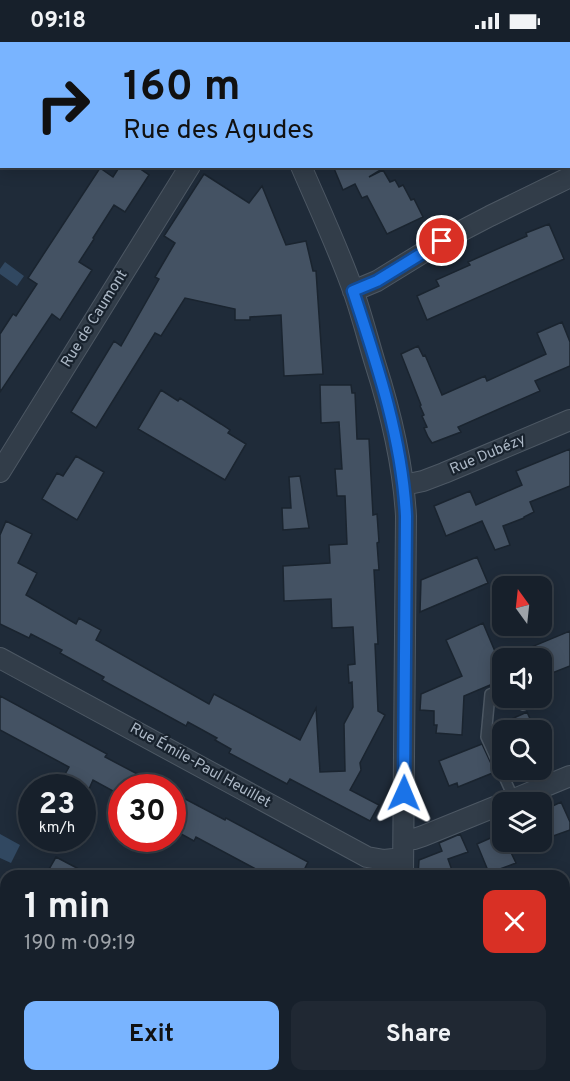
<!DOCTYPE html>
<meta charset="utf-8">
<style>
:root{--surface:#17202b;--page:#202833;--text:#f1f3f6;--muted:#9ea3a9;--line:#363e47;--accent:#79b4ff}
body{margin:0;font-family:Overpass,sans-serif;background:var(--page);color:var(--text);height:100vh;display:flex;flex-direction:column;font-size:22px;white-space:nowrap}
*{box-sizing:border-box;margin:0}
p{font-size:20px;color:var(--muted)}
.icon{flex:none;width:33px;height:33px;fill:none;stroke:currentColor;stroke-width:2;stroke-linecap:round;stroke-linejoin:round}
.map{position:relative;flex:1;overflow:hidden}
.drawer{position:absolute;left:0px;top:828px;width:570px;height:212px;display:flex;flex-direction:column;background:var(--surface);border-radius:18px 18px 0 0;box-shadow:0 3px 15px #0003,0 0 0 2px var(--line)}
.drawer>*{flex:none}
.hud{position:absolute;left:0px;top:0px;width:570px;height:126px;box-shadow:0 3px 15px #0003,0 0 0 2px var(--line);background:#79b4ff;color:#111;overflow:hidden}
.needle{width:39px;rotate:345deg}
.buttons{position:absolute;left:492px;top:534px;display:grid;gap:12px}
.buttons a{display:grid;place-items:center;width:60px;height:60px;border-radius:12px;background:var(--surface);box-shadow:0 3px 15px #0003,0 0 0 2px var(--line);font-size:30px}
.speed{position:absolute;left:18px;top:732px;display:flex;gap:12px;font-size:30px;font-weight:700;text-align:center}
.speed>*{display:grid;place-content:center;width:78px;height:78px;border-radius:50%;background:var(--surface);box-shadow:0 3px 15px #0003,0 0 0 2px var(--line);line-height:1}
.speed small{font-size:15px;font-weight:400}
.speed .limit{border:9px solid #d22;background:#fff;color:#111}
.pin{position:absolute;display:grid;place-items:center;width:51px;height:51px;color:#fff;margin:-26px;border:3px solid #fff;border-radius:50%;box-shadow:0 2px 6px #0007}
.me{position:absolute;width:66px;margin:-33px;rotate:1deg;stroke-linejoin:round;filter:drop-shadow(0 0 4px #0008)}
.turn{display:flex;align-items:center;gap:21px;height:126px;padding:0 24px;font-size:27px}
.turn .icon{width:78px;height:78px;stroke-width:2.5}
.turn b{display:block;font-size:42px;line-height:51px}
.round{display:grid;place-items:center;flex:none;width:63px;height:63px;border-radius:12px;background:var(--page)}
.head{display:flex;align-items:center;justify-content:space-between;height:102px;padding:0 24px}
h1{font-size:36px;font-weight:700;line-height:45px}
.cta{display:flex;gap:12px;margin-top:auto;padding:12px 24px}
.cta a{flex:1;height:69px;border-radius:12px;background:var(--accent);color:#111;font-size:24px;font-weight:700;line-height:69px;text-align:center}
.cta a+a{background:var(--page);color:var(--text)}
.status{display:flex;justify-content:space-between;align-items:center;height:42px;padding:0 30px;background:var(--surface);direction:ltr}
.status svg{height:16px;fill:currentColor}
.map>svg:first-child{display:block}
</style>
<div class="status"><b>09:18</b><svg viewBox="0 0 49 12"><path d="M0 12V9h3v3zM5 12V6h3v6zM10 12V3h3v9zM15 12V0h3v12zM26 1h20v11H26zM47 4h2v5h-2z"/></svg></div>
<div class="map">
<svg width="570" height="1039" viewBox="0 0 570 1039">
<rect width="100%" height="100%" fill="#1f2b39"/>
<path fill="#314861" d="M5 220 24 234 17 244 0 232V227Z
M0 792 20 803 11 821 0 816Z"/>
<path fill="#445263" stroke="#1a242f" stroke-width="1.5" d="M120 124H136L149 133 125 170 114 163 93 196 94 197 79 220 92 228 60 278 52 272 0 350V292L13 272 16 274 37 242 28 236 100 126 113 135Z
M333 124H387L369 135 383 128 390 140 395 138 399 145 403 143 411 158 414 157 423 175 387 192 367 154 362 156 355 142 343 148Z
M204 132 249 161 262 144 286 203 306 199 313 229H316L323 332 284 334 281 273 250 275V278H235V267L185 256 161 294 155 291 96 386 71 370 114 299 121 304 159 237 155 235 175 201 164 194Z
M549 182 564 217 427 278 417 254 439 244 436 238 470 223 468 220 527 194 526 191Z
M562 280 570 300V324L535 339 540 349 458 385 461 390 432 401 428 395 424 386 427 385 422 374 424 373 420 364 421 363 401 312 418 304 423 314 425 313 442 353 485 334 487 339 546 312 537 291Z
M320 343H351L352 351H355L357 397H369L373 473 377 472 379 500 377 501 379 528H374L378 602H375L378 669 385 673 360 721 361 728 350 748 379 763 370 779 290 737 287 742 229 711 231 707 215 698 217 696 188 680 186 684 102 638 104 635 60 611 62 608 31 592 29 596 0 582V493L6 479 32 492 18 521 37 531 26 553 76 582 79 576 101 588 96 598 209 662 214 652 300 698 316 666 320 730 345 729 344 682 353 665 352 640 349 641 348 623 355 622 353 585 332 586 331 557 284 559 283 524 330 521 329 503 347 502 345 454H337L335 427H342L339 380 321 381Z
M161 348 178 359 180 356 221 382 230 388 228 391 246 402 225 438 138 387Z
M570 407V444L530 460 534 470 524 475V476L503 484 510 503 495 508 482 479 446 494 434 464 470 449 476 463 522 443 516 429Z
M76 414 104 430 77 478 42 457 57 431 63 434Z
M300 434 309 486 283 488 282 466H291L289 435Z
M477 515 488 541 420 570 421 538Z
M483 581 502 626V638L464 654 462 693 436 691 437 683H434V669L420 668 421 652 462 634 446 598Z
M570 589V624L542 635V616H505Z
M0 654 107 712 105 715 164 746H122V754L93 738 89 747 64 734 69 725 0 688Z
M527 670 535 688H493L494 685Z
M482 702 495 730 458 745 457 741 449 744 439 719Z
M172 750 225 778 226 776 308 820 301 834H269L196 795 194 799 172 787Z
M561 760 570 780V788L542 798V769Z
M502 791V800H506L516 821 489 831 477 802Z
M460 792 468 810 448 817 454 834H418L419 818 442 809 439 801Z
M56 815 92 834H45Z"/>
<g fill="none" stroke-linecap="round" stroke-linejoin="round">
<defs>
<path id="lane" d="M502 647 490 652 486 695 514 757
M519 656 523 663
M0 969 6 957
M355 1034 367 1039
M72 1039 75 1034
M176 1039 178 1034"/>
<path id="street" d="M266 2V0
M301 124C319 166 339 208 354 251 362 274 368 298 375 321 391 371 403 421 406 474L403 834
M353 249 377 239 442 199 490 174 570 135
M0 430 190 124
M404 443 423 439 444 431 570 378
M0 616 367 815 384 818 403 816
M507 760 570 734
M404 797H414L423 794 502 762
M14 1034 49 1039
M389 1039V1034"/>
</defs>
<use href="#lane" stroke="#4d5864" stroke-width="12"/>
<use href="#street" stroke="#4d5864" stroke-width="22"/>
<use href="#lane" stroke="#323d49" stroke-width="9"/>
<use href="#street" stroke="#323d49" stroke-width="20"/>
</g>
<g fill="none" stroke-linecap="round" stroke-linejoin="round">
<defs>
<path id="route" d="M404 751 406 474C402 396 377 322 353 249L377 239 442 199"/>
</defs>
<use href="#route" stroke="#114b97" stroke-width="15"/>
<use href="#route" stroke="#1a73e8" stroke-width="10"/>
</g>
<g text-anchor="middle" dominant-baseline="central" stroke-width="4.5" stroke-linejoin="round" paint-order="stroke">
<g font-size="15" fill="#acb8c6" stroke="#18222d">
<text transform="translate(95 277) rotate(-58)">Rue de Caumont</text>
<text transform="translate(488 413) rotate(-23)">Rue Dubézy</text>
<text transform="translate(200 724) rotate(29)">Rue Émile-Paul Heuillet</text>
</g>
</g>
</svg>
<div class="buttons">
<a><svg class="needle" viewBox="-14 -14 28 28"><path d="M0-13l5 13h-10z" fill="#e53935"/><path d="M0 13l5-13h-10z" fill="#9ea3a9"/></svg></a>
<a><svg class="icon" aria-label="sound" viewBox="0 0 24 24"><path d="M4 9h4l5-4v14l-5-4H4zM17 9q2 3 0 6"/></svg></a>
<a><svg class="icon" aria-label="search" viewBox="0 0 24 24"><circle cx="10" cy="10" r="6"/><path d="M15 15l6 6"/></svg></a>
<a><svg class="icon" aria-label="layers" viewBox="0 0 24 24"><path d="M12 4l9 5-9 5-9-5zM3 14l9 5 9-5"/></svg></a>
</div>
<div class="speed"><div>23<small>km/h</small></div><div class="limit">30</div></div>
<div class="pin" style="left:442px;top:199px;background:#d93025"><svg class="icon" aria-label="arrive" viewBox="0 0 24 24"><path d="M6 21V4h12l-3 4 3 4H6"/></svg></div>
<svg class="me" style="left:404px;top:751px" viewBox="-20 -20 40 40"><path d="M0-17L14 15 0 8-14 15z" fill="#1a73e8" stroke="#fff" stroke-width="4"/></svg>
<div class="hud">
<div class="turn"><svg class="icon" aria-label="right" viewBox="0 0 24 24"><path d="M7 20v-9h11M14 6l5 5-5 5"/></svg><div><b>160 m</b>Rue des Agudes</div></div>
</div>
<section class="drawer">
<div class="head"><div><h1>1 min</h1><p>190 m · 09:19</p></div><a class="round" style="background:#d93025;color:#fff"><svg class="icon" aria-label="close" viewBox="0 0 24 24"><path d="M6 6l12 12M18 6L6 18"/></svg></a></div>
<div class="cta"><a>Exit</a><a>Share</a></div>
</section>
</div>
